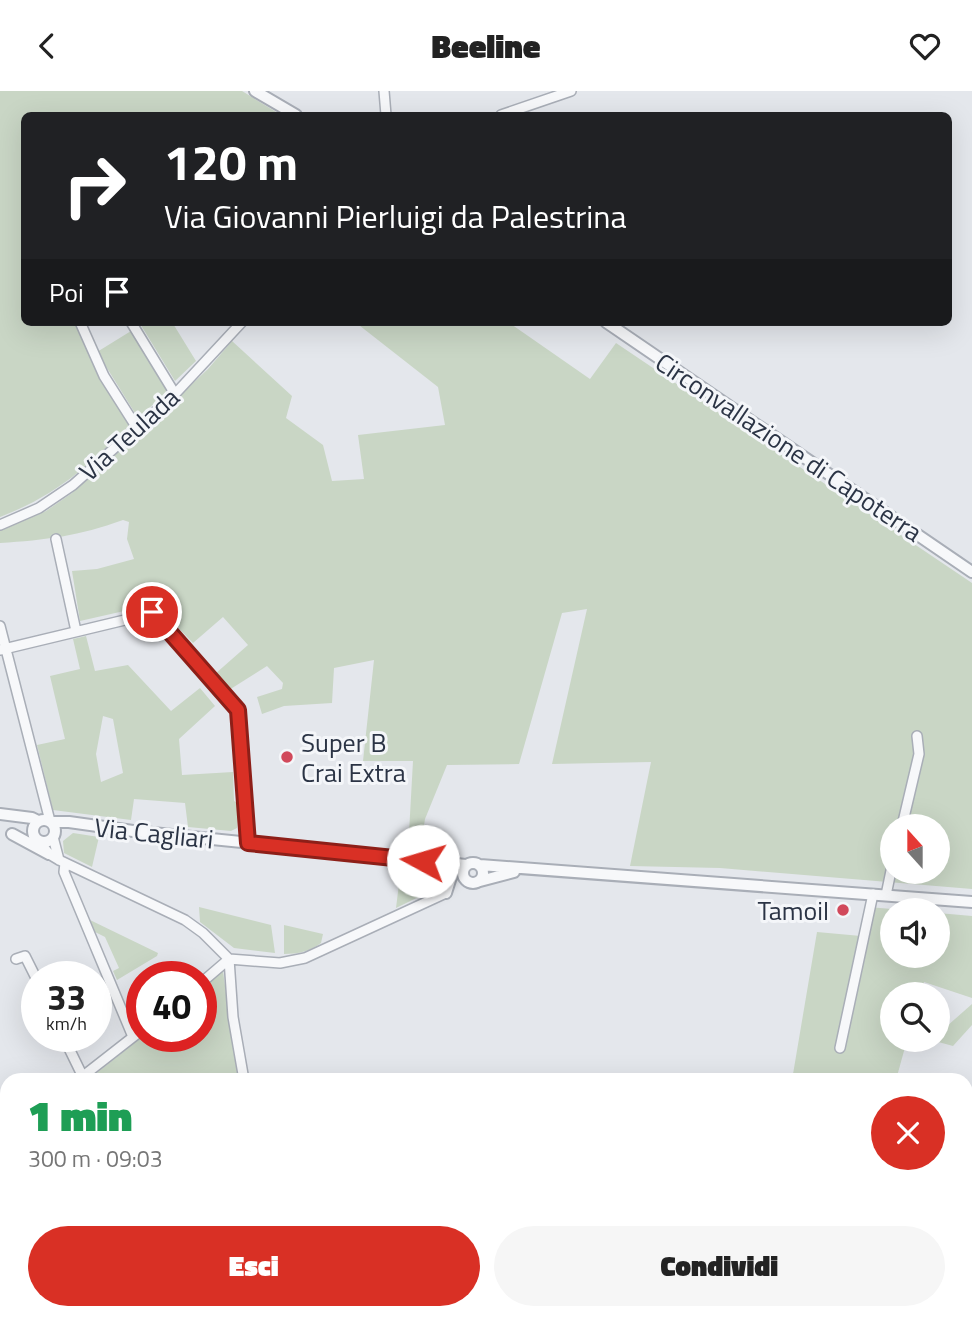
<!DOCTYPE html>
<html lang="it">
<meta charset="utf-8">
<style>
:root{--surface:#fff;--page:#f6f6f6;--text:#222;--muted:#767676;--accent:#d93025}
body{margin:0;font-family:"Titillium Web",sans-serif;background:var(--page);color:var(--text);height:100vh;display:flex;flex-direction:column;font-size:26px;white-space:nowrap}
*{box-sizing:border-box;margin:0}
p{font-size:23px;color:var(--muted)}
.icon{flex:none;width:38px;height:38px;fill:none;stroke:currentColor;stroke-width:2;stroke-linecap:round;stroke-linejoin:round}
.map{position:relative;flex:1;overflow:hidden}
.side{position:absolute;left:0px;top:982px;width:973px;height:247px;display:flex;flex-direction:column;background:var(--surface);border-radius:21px 21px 0 0;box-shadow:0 7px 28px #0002}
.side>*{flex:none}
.hud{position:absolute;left:21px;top:21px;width:931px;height:214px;border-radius:10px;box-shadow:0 7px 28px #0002;background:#202124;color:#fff;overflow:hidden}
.needle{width:46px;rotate:339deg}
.tools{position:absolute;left:880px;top:723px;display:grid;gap:14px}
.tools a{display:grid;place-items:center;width:70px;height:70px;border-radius:50%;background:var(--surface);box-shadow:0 7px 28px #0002;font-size:35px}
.speed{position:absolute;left:21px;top:870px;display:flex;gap:14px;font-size:35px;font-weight:700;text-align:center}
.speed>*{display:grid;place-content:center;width:91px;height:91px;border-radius:50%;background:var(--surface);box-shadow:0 7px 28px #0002;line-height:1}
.speed small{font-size:18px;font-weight:400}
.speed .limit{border:10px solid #d22;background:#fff;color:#111}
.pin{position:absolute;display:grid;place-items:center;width:60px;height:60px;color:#fff;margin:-30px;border:4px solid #fff;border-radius:50%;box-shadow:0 2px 7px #0007}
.me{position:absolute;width:77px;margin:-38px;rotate:276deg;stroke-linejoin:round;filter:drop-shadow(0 0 5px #0008)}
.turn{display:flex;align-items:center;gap:24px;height:147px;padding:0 28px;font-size:32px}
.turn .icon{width:91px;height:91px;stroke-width:2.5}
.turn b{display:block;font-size:49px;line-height:60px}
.then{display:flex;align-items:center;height:66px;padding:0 28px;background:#0003;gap:14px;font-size:26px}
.round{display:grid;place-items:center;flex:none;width:74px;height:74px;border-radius:37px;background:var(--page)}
.summary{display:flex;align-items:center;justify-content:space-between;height:119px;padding:0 28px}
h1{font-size:42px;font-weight:800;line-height:52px;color:#1e9e55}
.button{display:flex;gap:14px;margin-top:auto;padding:14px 28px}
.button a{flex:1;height:80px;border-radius:42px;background:var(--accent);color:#fff;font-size:28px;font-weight:800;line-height:80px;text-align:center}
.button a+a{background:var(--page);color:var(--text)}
header{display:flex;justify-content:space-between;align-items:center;height:91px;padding:0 28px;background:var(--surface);font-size:32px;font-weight:800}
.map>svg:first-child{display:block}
</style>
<header><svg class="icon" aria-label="back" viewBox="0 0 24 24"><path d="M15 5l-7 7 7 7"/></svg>Beeline<svg class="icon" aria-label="heart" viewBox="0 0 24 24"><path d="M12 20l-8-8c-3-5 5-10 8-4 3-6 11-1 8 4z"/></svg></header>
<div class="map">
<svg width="972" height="1228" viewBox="0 0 972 1228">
<rect width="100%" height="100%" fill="#e4e7ec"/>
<path fill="#c9d6c5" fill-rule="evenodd" d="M0 0H242L281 24H24V231H77L130 334C87 376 57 404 0 426Z
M139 231H172L196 270 175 290Z
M355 231H508L590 288 616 252 972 492V798L720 777 630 775 651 671 552 673 587 518 562 522 519 673 447 674 425 728 420 761 408 760 413 670H363L374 569 334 577 332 612 284 615 262 623 257 606 282 598 283 592 267 575 229 599 215 583 248 554 223 526 193 552 155 513 80 530 72 480 97 478 134 468 127 448 129 431 123 429C79 445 46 449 0 452V440L46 420 72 402 140 342 208 278 232 250 292 305 286 327 323 354 332 390 364 388 358 344 445 334 438 296ZM892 735H938V780H892Z
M131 240 168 300 138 327 97 261Z
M86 545 95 580 128 574 171 620 200 597 215 615 179 648 182 684 233 681 234 710 239 713 237 737 231 740 188 736 185 712 134 708 131 729 53 719 37 654 65 648 50 585 80 578 73 548ZM103 625 113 628 123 682 101 691 96 663Z
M73 742 99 746 92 776 64 762 63 750Z
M401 777 439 780 444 788 443 794 396 817Z
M199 816 271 834 275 862 234 857 200 831Z
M868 816 904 819H892V864H938V822L972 825V907L924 891 920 903H892V948L907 949 896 989H792L817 841 861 845Z
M90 829 158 862 157 865 117 889 113 880 119 877 105 846 95 841Z
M284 834 323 843 321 852C311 860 298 863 284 863Z
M223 880 238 989H88L143 945H201V898Z
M972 913V934L953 955 931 949 938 948V943Z
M7 1056V1170L0 1148V1064Z
M7 1203V1222H139V1228H0V1207Z
M166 1222H214V1228H166Z"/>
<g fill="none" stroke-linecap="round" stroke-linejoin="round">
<defs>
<path id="minor" d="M384 0 386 24
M501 24 571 0
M80 231 104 285 137 337
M131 231 175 303
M0 434 39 417 73 394 175 303 242 231
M56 448 76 540
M0 535 50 730
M0 559 154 522 238 619 249 752
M902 735 919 663 917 645
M53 746 59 769
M39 750 49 763 59 769 185 829 203 842 229 868
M65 772 64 781 133 946
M886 804 892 775
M16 868 25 865 37 889
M229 868 280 872 305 867 446 802
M229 868 233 926 244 989
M201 892 229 868
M63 945 83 986
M840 957 873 803
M78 989 142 939
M0 1052 7 1046
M966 1060 972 1049
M313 1222V1228
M776 1228 783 1222"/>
<path id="tertiary" d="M255 0 296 24
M606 231 972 481
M0 723 32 727 38 730
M33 740a11 11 0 1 1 22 0a11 11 0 1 1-22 0Z
M52 731H69L133 740 466 774
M12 743 49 763
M463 782a10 10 0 1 1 20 0a10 10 0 1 1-20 0Z
M480 774 972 811
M445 775 451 786 446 802
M480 790 514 781"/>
</defs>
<use href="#minor" stroke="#a9aeb7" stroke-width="12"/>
<use href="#tertiary" stroke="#a9aeb7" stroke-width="14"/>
<use href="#minor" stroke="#f7f8fa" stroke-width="9"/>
<use href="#tertiary" stroke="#f7f8fa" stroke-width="10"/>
</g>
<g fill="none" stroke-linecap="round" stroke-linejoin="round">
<defs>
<path id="route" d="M152 521 238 619 248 752 423 770"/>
</defs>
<use href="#route" stroke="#8d1f18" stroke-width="18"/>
<use href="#route" stroke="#d93025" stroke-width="12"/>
</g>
<g fill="#d1495b" stroke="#f4f6f9" stroke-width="2.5">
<circle cx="287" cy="666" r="7"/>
<circle cx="843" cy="819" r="7"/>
</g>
<g text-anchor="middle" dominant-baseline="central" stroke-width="6" stroke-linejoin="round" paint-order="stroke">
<g font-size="26" fill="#2b3445" stroke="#f4f6f9">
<text transform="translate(129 343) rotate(-42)">Via Teulada</text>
<text transform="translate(789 356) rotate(34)">Circonvallazione di Capoterra</text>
<text transform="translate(154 742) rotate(6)">Via Cagliari</text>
</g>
<g font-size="26" fill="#2b3445" stroke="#f4f6f9" text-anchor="start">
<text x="301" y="651">Super B<tspan x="301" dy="30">Crai Extra</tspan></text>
<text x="829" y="819" text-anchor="end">Tamoil</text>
</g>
</g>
</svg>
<div class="tools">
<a><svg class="needle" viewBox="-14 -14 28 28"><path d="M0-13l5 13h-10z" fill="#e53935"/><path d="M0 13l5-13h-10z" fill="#767676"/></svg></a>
<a><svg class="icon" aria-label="sound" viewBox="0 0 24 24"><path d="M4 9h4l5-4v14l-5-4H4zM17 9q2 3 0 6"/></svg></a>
<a><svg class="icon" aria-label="search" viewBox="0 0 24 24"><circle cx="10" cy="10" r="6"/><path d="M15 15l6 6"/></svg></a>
</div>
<div class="speed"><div>33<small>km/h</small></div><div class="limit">40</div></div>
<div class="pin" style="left:152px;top:521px;background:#d93025"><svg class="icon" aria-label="arrive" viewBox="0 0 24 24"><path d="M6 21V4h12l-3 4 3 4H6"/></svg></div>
<svg class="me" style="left:423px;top:770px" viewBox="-20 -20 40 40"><circle r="19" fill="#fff"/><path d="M0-13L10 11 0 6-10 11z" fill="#d93025"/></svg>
<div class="hud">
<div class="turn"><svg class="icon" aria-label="right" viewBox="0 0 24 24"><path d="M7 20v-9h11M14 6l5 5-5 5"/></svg><div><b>120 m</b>Via Giovanni Pierluigi da Palestrina</div></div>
<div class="then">Poi<svg class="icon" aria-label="arrive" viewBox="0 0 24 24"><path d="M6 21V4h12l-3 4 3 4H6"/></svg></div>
</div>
<section class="side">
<div class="summary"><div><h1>1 min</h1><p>300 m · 09:03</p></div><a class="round" style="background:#d93025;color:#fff"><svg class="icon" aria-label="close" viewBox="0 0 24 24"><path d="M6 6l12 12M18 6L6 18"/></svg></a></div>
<div class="button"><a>Esci</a><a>Condividi</a></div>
</section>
</div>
